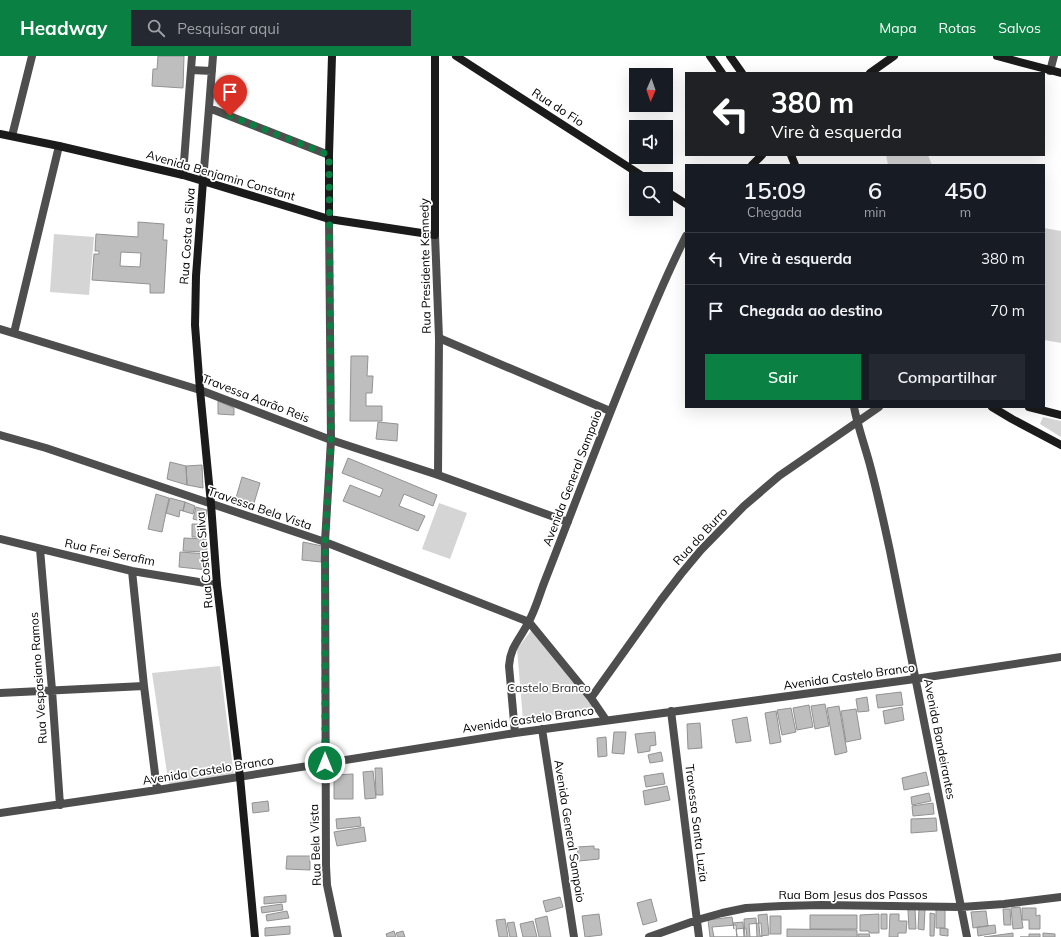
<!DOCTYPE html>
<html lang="pt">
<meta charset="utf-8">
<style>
:root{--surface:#171b24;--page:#242831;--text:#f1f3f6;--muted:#9ea1a6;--line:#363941;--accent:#0b8043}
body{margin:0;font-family:Mulish,sans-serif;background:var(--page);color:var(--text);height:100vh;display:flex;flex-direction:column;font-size:15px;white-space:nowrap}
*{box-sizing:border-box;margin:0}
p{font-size:13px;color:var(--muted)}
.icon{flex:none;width:22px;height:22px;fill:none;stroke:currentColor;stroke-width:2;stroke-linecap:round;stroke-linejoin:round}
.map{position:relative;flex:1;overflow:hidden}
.sheet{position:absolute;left:685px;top:108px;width:360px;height:244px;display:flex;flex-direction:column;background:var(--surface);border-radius:0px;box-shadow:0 4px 16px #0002}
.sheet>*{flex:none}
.top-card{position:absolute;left:685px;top:16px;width:360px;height:84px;border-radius:0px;box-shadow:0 4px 16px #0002;background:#202124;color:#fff;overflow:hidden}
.needle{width:26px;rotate:182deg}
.buttons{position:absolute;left:629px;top:12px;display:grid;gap:8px}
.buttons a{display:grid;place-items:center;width:44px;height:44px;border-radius:0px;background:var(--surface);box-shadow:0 4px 16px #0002;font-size:20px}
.pin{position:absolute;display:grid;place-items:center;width:34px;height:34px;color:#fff;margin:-41px -17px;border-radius:50% 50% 50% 0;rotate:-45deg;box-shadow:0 0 4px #0007}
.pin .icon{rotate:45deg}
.me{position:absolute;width:44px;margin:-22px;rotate:0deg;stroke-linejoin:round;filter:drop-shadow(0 0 3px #0008)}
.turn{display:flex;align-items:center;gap:14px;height:84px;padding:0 20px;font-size:18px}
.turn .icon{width:52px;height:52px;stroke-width:2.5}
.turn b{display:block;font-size:28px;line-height:34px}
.eta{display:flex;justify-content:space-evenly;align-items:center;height:68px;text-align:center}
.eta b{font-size:24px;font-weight:600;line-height:28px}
.primary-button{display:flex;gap:8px;margin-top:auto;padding:8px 20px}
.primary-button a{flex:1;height:46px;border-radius:0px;background:var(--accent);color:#fff;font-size:16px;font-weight:600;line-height:46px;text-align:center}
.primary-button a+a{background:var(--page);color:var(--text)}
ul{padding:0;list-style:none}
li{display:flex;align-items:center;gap:12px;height:52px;padding:0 20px;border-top:1px solid var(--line)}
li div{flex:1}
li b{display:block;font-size:15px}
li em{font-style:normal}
header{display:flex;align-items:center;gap:24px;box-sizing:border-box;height:56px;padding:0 20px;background:var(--accent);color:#fff}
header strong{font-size:19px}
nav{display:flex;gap:22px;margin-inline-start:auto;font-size:14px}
.search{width:280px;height:36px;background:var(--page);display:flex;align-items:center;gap:10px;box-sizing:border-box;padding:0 14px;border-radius:0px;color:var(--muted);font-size:15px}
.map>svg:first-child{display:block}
</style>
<header>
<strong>Headway</strong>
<div class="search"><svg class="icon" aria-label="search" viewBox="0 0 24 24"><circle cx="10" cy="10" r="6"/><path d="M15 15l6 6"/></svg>Pesquisar aqui</div>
<nav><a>Mapa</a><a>Rotas</a><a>Salvos</a></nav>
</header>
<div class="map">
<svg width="1061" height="881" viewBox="0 0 1061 881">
<rect width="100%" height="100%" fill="#fff"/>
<path fill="#d5d5d5" d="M886 99H928L932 109H888Z
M1044 172 1061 175V287L1044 284Z
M54 178 94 181 89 239 50 236Z
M1043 361 1061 365V381L1040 368Z
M439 447 467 457 450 503 422 493Z
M533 572 570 612 593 652 523 664 517 593Z
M220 610 234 720 169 730 152 617Z"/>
<path fill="#bebebe" stroke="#929292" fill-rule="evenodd" d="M158 0H184L183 32 152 30 153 13H157Z
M138 166 164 168 163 184H167L164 237H150V228L92 224 94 198H99V195H95L96 178 138 181ZM121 196 141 197 140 211 120 210Z
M351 300H368L367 320H373L372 337H366V350H382V365H350Z
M218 345 234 352V359L218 358Z
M378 366 398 368 397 385 376 383Z
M348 402 437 439 433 450 404 438 399 450 425 460 418 475 343 445 350 429 380 441 383 433 342 417Z
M170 406 186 410 187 429 167 423Z
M202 409 203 432 187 429 186 410Z
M242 421 260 427 254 447 236 442Z
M156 438 169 442 162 476 148 473Z
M170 442 185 446 183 455 180 454 179 461 166 457Z
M185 446 195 450 193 458 183 455Z
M196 451 207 454 205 466 193 463Z
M192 468H206V481H192Z
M184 482 206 483 207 496 183 495Z
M303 486 322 490 321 506 302 504Z
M180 496 208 498V514L179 511Z
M901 636 903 649 878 652 876 639Z
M867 641 869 655 858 656 856 643Z
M825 648 829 670 815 673 811 650Z
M809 649 813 671 797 674 793 652Z
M839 650 847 696 835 699 827 652Z
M902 651 904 664 885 668 883 655Z
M791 652 796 676 782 679 777 654Z
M856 653 861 683 846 686 841 655Z
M776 655 781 686 770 688 765 657Z
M747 661 751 685 736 687 732 664Z
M700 667 702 692 688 693 687 668Z
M614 676H626L624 698 612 697Z
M655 676 656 689 650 690V695L638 697 635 678Z
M606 681 607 700 598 701 597 682Z
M661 696 663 705 650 707 648 699Z
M375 712H382L383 739H376Z
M373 715 376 742 365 743 363 716Z
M926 716 929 729 904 734 902 722Z
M663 717 665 728 646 731 644 720Z
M353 718V743H334V719Z
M667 730 670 744 645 749 643 735Z
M929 737 931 745 912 749 911 741Z
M268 745 269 755 253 757 252 747Z
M933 747 934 758 913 760 912 750Z
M360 761 361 770 337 773 336 763Z
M936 762 937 775 911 777V763Z
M364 771 366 785 337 790 334 776Z
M594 790V793H599V803L579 805 577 791Z
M287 800H310V814L286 813Z
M286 839V846L264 848V841Z
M560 841 563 851 546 856 543 845Z
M651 843 657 865 643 869 637 847Z
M282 848 283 854 262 857 261 851Z
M1020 851 1023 872 1013 873 1011 852Z
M936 852H945V872H936Z
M1022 852H1036V860L1040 859V873H1029V864H1022Z
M915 853 916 873H909L908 854Z
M919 853H925L924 874 918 873Z
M1003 853H1010L1011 869H1004Z
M287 855 289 862 267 865 266 859Z
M986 855 988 870 973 872 971 856Z
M930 857 935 858 934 880H930Z
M599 858 602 879 585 881 582 860Z
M767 858 769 879 760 880 758 859Z
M879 858V877H869V875H860V859Z
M881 858H887V873H881Z
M890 858H899V865H907L906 877H898V881H889Z
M810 859H857V873H810Z
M547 860 551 881H539L535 863Z
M770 860H781V878H770Z
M732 861 734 873 733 867 743 866 744 881H710L708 864Z
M756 862 757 881H745L744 863Z
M505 863 508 881H499L496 864Z
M533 865 537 881H523L520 868Z
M514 866 517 881H510L507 867Z
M761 867 762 881H750L749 868Z
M736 869 737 881H714L712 871Z
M995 869 996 877 978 880 977 871Z
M290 870V878L265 880V872Z
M746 872 747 881H737L736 873Z
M940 872 948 873V880L940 879Z
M787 873 857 874V881H787Z
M394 875 396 881H387L386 878Z
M403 875 405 881H398L396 877Z
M1013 877V881H984Z
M1043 877 1055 878V881H1043Z
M858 878H869L870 881H858Z
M1029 878H1040V881H1020H1029Z"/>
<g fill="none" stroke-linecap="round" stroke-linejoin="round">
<path stroke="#4e4e4e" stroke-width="8" d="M191 14 212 15
M1050 15 1054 0
M209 52 329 99
M12 80 32 0
M183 119 192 0
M203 125 209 52 213 0
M329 163 331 384 325 486 326 810 327 829 338 881
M435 179 439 282 438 419
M0 273 200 334 331 384 438 419 568 466
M14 277 59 90
M439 282 610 355
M854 351C858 372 866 393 871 413 878 440 884 467 890 495L967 881
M0 379 46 392 325 486 529 566 591 642
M0 483 132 515 217 529
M40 493 52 634 60 749
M132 515 144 630 157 734
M0 637 144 630
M671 655 699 881
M606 664 591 642 661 544 681 518 701 494 744 450 779 420 879 351
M542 673 574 881
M515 677 509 610C510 591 520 583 528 567 535 555 539 540 544 527 573 453 601 378 631 305 648 263 665 221 686 180
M0 757 157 734 515 677 915 623 1061 601
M649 881 697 864 722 857 746 852 782 850 821 849 961 851 1004 848 1061 841"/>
<path stroke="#1b1b1b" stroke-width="8" d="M456 0 647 123
M710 0 722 17
M730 0 742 17
M997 0 1061 17
M870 17 894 0
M0 78 59 90 183 119 329 163 435 179V0
M791 99 795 109
M752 109 762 99
M203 125 196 220 195 269 200 334 211 448 217 529 240 721 255 881
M666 135 686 148
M329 163V99L332 0
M992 351 1012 363 1061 389
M1029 351 1061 359"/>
</g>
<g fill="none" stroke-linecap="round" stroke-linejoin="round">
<path stroke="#0b8043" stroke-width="7" stroke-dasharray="0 12.6" d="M230 60 329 99 331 384 325 486V707"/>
</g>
<g text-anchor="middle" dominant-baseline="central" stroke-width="3.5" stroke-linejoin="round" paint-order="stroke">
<g font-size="12" fill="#000" stroke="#fff">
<text transform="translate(558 51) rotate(33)">Rua do Fio</text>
<text transform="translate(221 119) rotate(16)">Avenida Benjamin Constant</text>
<text transform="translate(187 180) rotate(-86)">Rua Costa e Silva</text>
<text transform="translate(425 210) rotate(-91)">Rua Presidente Kennedy</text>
<text transform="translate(256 342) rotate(21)">Travessa Aarão Reis</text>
<text transform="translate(572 422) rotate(-69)">Avenida General Sampaio</text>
<text transform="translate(260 452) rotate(19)">Travessa Bela Vista</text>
<text transform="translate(700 480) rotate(-47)">Rua do Burro</text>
<text transform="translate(110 496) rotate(12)">Rua Frei Serafim</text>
<text transform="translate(204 504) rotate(-95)">Rua Costa e Silva</text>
<text transform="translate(849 620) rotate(-8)">Avenida Castelo Branco</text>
<text transform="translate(38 622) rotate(-94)">Rua Vespasiano Ramos</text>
<text transform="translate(528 663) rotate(-8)">Avenida Castelo Branco</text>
<text transform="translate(940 683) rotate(79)">Avenida Bandeirantes</text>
<text transform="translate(208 714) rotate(-9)">Avenida Castelo Branco</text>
<text transform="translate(697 767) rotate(83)">Travessa Santa Luzia</text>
<text transform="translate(570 775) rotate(81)">Avenida General Sampaio</text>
<text transform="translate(315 789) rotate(-92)">Rua Bela Vista</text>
<text x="853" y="838">Rua Bom Jesus dos Passos</text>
</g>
<g font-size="12" fill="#2c2c2c" stroke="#fff">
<text x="549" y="631">Castelo Branco</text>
</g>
</g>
</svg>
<div class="buttons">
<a><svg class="needle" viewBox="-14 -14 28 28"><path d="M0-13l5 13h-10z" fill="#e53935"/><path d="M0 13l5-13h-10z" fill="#9ea1a6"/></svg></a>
<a><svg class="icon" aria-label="sound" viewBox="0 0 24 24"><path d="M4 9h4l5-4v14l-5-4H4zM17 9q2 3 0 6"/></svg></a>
<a><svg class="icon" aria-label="search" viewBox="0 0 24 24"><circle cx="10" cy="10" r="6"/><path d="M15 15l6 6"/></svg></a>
</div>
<div class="pin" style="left:230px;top:60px;background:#d93025"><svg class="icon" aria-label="arrive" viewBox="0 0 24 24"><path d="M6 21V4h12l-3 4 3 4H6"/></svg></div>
<svg class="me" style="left:325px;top:707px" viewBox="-20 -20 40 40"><circle r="17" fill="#0b8043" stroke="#fff" stroke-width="3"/><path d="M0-11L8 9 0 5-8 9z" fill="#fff"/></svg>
<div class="top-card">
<div class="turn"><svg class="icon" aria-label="left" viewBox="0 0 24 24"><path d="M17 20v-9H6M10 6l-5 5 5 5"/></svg><div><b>380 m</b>Vire à esquerda</div></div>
</div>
<section class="sheet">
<div class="eta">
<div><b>15:09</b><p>Chegada</p></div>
<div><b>6</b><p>min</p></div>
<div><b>450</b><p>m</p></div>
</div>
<ul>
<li><svg class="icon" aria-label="left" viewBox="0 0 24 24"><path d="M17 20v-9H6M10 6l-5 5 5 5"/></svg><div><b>Vire à esquerda</b></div><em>380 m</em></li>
<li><svg class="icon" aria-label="arrive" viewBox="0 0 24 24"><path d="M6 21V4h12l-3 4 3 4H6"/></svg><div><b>Chegada ao destino</b></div><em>70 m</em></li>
</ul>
<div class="primary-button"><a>Sair</a><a>Compartilhar</a></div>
</section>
</div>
